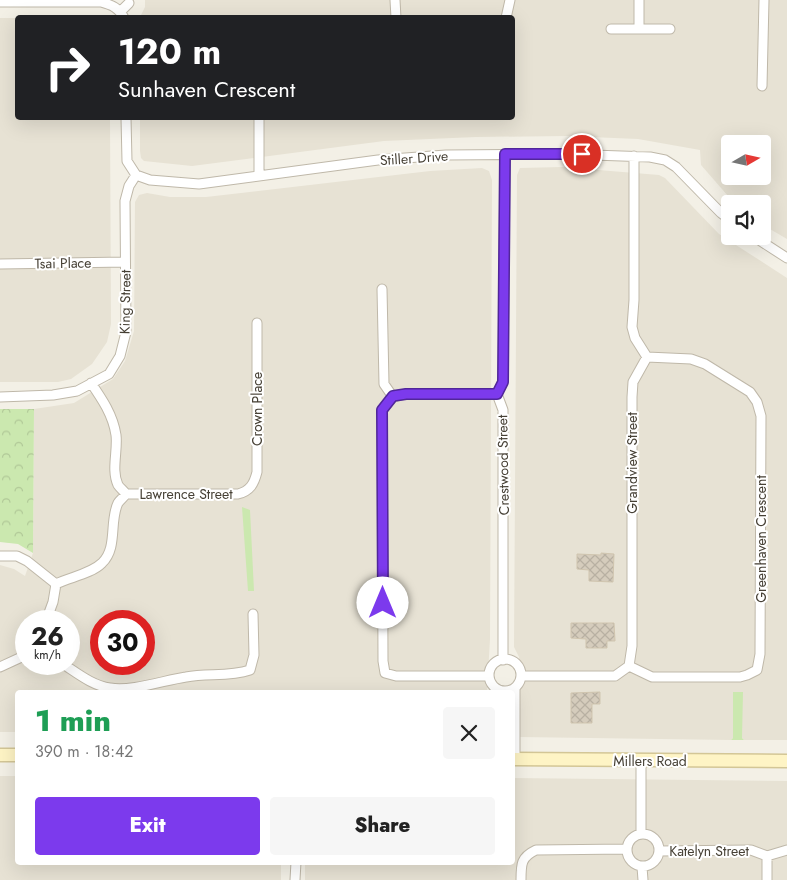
<!DOCTYPE html>
<meta charset="utf-8">
<style>
:root{--surface:#fff;--page:#f6f6f6;--text:#222;--muted:#767676;--accent:#7c3aed}
body{margin:0;font-family:Jost,sans-serif;background:var(--page);color:var(--text);height:100vh;display:flex;flex-direction:column;font-size:19px;white-space:nowrap}
*{box-sizing:border-box;margin:0}
p{font-size:16px;color:var(--muted)}
.icon{flex:none;width:28px;height:28px;fill:none;stroke:currentColor;stroke-width:2;stroke-linecap:round;stroke-linejoin:round}
.map{position:relative;flex:1;overflow:hidden}
.side{position:absolute;left:15px;top:690px;width:500px;height:175px;display:flex;flex-direction:column;background:var(--surface);border-radius:5px;box-shadow:0 5px 20px #0002}
.side>*{flex:none}
.guide{position:absolute;left:15px;top:15px;width:500px;height:105px;border-radius:5px;box-shadow:0 5px 20px #0002;background:#202124;color:#fff;overflow:hidden}
.needle{width:32px;rotate:81deg}
.fabs{position:absolute;left:721px;top:135px;display:grid;gap:10px}
.fabs a{display:grid;place-items:center;width:50px;height:50px;border-radius:5px;background:var(--surface);box-shadow:0 5px 20px #0002;font-size:25px}
.speed{position:absolute;left:15px;top:610px;display:flex;gap:10px;font-size:25px;font-weight:700;text-align:center}
.speed>*{display:grid;place-content:center;width:65px;height:65px;border-radius:50%;background:var(--surface);box-shadow:0 5px 20px #0002;line-height:1}
.speed small{font-size:12px;font-weight:400}
.speed .limit{border:8px solid #d22;background:#fff;color:#111}
.pin{position:absolute;display:grid;place-items:center;width:42px;height:42px;color:#fff;margin:-21px;border:2px solid #fff;border-radius:50%;box-shadow:0 1px 5px #0007}
.me{position:absolute;width:55px;margin:-28px;rotate:0deg;stroke-linejoin:round;filter:drop-shadow(0 0 4px #0008)}
.turn{display:flex;align-items:center;gap:18px;height:105px;padding:0 20px;font-size:22px}
.turn .icon{width:65px;height:65px;stroke-width:2.5}
.turn b{display:block;font-size:35px;line-height:42px}
.round{display:grid;place-items:center;flex:none;width:52px;height:52px;border-radius:5px;background:var(--page)}
.headline{display:flex;align-items:center;justify-content:space-between;height:85px;padding:0 20px}
h1{font-size:30px;font-weight:800;line-height:38px;color:#1e9e55}
.primary-button{display:flex;gap:10px;margin-top:auto;padding:10px 20px}
.primary-button a{flex:1;height:58px;border-radius:5px;background:var(--accent);color:#fff;font-size:20px;font-weight:800;line-height:58px;text-align:center}
.primary-button a+a{background:var(--page);color:var(--text)}
.map>svg:first-child{display:block}
</style>
<div class="map">
<svg width="787" height="880" viewBox="0 0 787 880">
<defs>
<pattern id="forest-crowns" width="20" height="18" patternUnits="userSpaceOnUse" patternTransform="scale(1.25)"><rect width="20" height="18" fill="#cbe8af"/><path d="M2 6a3 3 0 1 1 6 0M12 15a3 3 0 1 1 6 0" fill="none" stroke="#b0c897"/></pattern>
<pattern id="building-cross-hatch" width="8" height="8" patternUnits="userSpaceOnUse" patternTransform="scale(1.25)"><rect width="8" height="8" fill="#d5ccbc"/><path d="M0 0l8 8M0 8l8-8" fill="none" stroke="#b8b0a2"/></pattern>
</defs>
<rect width="100%" height="100%" fill="#f3f0e6"/>
<path fill="#e7e2d4" fill-rule="evenodd" d="M145 0H787V239L763 225 762 204H735L701 165 700 150 638 139 566 136 476 137 384 141 192 166 144 161 141 158 140 151V118H512V18L140 17 145 7ZM730 144H762V176H730Z
M0 18H17L18 118H110L111 324 107 342 92 364 71 379 58 382H0Z
M562 167 659 175 665 178 719 234 787 278V740H744L742 738V692H734L733 738 731 740 519 737V657L514 647 517 175 520 168Z
M482 168 489 171 492 180 490 639 487 692H18L17 732H0V565L14 569 25 576 33 553 34 409 74 403 113 379 125 361 134 331 135 202 139 195 147 193 170 197H206L430 171ZM26 621H69V664H26ZM101 621H144V664H101Z
M0 776H17L18 862 281 863V880H0Z
M513 778 787 781V880H305V863L512 862Z"/>
<path fill="#cbe8af" d="M242 507 250 510 254 591H248Z
M733 692H743L742 738 744 740H731L733 738Z"/>
<path fill="url(#forest-crowns)" d="M0 409H34L33 553 18 544 0 542Z"/>
<path fill="url(#building-cross-hatch)" stroke="#d0c5af" d="M601 553 614 554 613 582 589 581V570L577 569V554L601 555Z
M571 623H614L615 641H607V648H586V639L571 638Z
M600 692V704H592V723H571V693Z"/>
<g fill="none" stroke-linecap="round" stroke-linejoin="round">
<defs>
<path id="street" d="M395 0 396 18
M0 2H101C112 5 119 8 124 18
M121 11 129 3
M506 18 510 0
M611 29H670
M639 29V0
M762 86 764 0
M126 118 127 161 136 175 150 180 199 184 378 160 446 155 564 154 650 157 665 160 676 167 721 213 730 220
M259 118V176
M753 236 787 258
M0 264 125 262
M382 289 384 384 393 397
M0 397 53 395 77 391 109 374 120 356 126 332 125 201 129 186 136 175
M126 494H238C250 491 254 484 257 472V323
M0 556H17L27 561 56 584
M46 621 53 602 56 584C70 577 91 574 102 563 118 548 109 521 118 503 120 500 124 497 126 494 124 491 120 488 118 485 111 470 118 451 116 435 113 415 102 399 91 383
M489 675a16 16 0 1 1 32 0a16 16 0 1 1-32 0Z
M503 660V410L497 394 503 382 505 154
M63 664C77 673 93 686 110 688 131 692 165 680 186 677 208 673 229 677 250 670L254 655 253 614
M629 666 652 677H740L747 675 757 670 760 654 761 416 757 402 750 392 705 364 691 359 647 357
M0 667 26 655
M489 676H396L385 673 383 661 382 410 393 397 406 394H497
M521 676H615L629 666 632 646V397L633 382 647 357 635 338 632 327 634 300V156
M515 688V759
M627 850a16 16 0 1 1 32 0a16 16 0 1 1-32 0Z
M641 834V761
M659 851 751 850 767 856 787 850
M767 856V880
M642 867 643 880
M295 880 296 862
M521 880C521 864 521 857 536 850L627 849"/>
<path id="secondary" d="M0 755H18
M512 759 787 761"/>
</defs>
<use href="#street" stroke="#bfb8a9" stroke-width="11"/>
<use href="#secondary" stroke="#d3c696" stroke-width="15"/>
<use href="#street" stroke="#fff" stroke-width="9"/>
<use href="#secondary" stroke="#fef4c5" stroke-width="12"/>
</g>
<g fill="none" stroke-linecap="round" stroke-linejoin="round">
<defs>
<path id="route" d="M383 603 382 410 393 396 406 394H497L503 382 505 154H582"/>
</defs>
<use href="#route" stroke="#51269a" stroke-width="12"/>
<use href="#route" stroke="#7c3aed" stroke-width="9"/>
</g>
<g text-anchor="middle" dominant-baseline="central" stroke-width="4" stroke-linejoin="round" paint-order="stroke">
<g font-size="14" fill="#464035" stroke="#fff">
<text transform="translate(414 158) rotate(-4)">Stiller Drive</text>
<text transform="translate(63 263) rotate(-1)">Tsai Place</text>
<text transform="translate(125 302) rotate(-89)">King Street</text>
<text transform="translate(257 409) rotate(-90)">Crown Place</text>
<text transform="translate(632 463) rotate(-90)">Grandview Street</text>
<text transform="translate(503 465) rotate(-91)">Crestwood Street</text>
<text x="186" y="494">Lawrence Street</text>
<text transform="translate(761 539) rotate(-90)">Greenhaven Crescent</text>
<text x="650" y="761">Millers Road</text>
<text x="709" y="851">Katelyn Street</text>
</g>
</g>
</svg>
<div class="fabs">
<a><svg class="needle" viewBox="-14 -14 28 28"><path d="M0-13l5 13h-10z" fill="#e53935"/><path d="M0 13l5-13h-10z" fill="#767676"/></svg></a>
<a><svg class="icon" aria-label="sound" viewBox="0 0 24 24"><path d="M4 9h4l5-4v14l-5-4H4zM17 9q2 3 0 6"/></svg></a>
</div>
<div class="speed"><div>26<small>km/h</small></div><div class="limit">30</div></div>
<div class="pin" style="left:582px;top:154px;background:#d93025"><svg class="icon" aria-label="arrive" viewBox="0 0 24 24"><path d="M6 21V4h12l-3 4 3 4H6"/></svg></div>
<svg class="me" style="left:383px;top:603px" viewBox="-20 -20 40 40"><circle r="19" fill="#fff"/><path d="M0-13L10 11 0 6-10 11z" fill="#7c3aed"/></svg>
<div class="guide">
<div class="turn"><svg class="icon" aria-label="right" viewBox="0 0 24 24"><path d="M7 20v-9h11M14 6l5 5-5 5"/></svg><div><b>120 m</b>Sunhaven Crescent</div></div>
</div>
<section class="side">
<div class="headline"><div><h1>1 min</h1><p>390 m · 18:42</p></div><a class="round"><svg class="icon" aria-label="close" viewBox="0 0 24 24"><path d="M6 6l12 12M18 6L6 18"/></svg></a></div>
<div class="primary-button"><a>Exit</a><a>Share</a></div>
</section>
</div>
